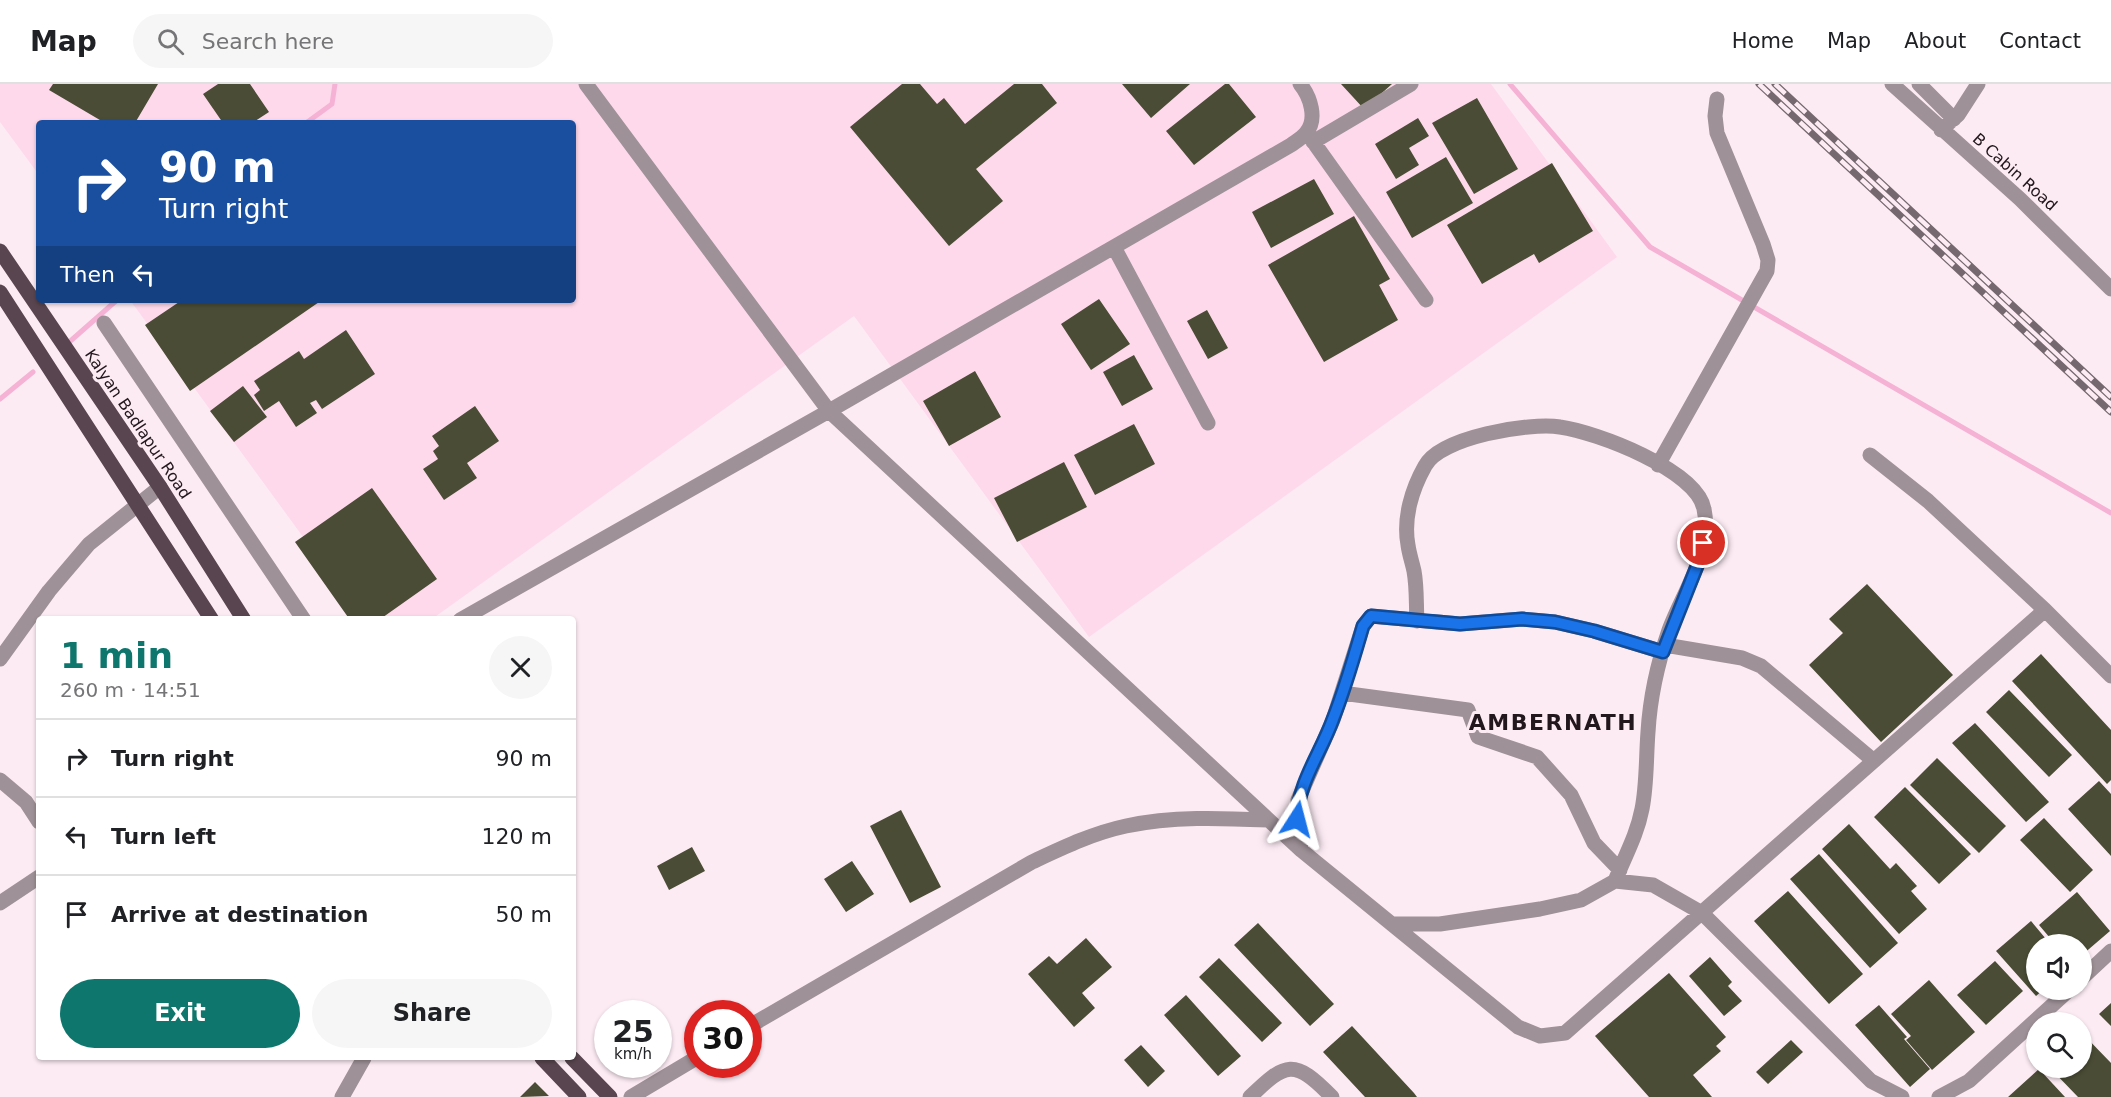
<!DOCTYPE html>
<meta charset="utf-8">
<style>
:root{--surface:#fff;--page:#f6f6f6;--text:#202124;--muted:#757577;--line:#e0e0e0;--accent:#0f766e}
body{margin:0;font-family:"DejaVu Sans",sans-serif;background:var(--page);color:var(--text);height:100vh;display:flex;flex-direction:column;font-size:22px;white-space:nowrap}
*{box-sizing:border-box;margin:0}
p{font-size:20px;color:var(--muted)}
.icon{flex:none;width:33px;height:33px;fill:none;stroke:currentColor;stroke-width:2;stroke-linecap:round;stroke-linejoin:round}
.map{position:relative;flex:1;overflow:hidden}
.details{position:absolute;left:36px;top:532px;width:540px;height:444px;display:flex;flex-direction:column;background:var(--surface);border-radius:6px;box-shadow:0 2px 4px #0004}
.details>*{flex:none}
.hud{position:absolute;left:36px;top:36px;width:540px;height:183px;border-radius:6px;box-shadow:0 2px 4px #0004;background:#1a4fa0;color:#fff;overflow:hidden}
.tools{position:absolute;left:2026px;top:850px;display:grid;gap:12px}
.tools a{display:grid;place-items:center;width:66px;height:66px;border-radius:50%;background:var(--surface);box-shadow:0 2px 4px #0004;font-size:30px}
.speed{position:absolute;left:594px;top:916px;display:flex;gap:12px;font-size:30px;font-weight:700;text-align:center}
.speed>*{display:grid;place-content:center;width:78px;height:78px;border-radius:50%;background:var(--surface);box-shadow:0 2px 4px #0004;line-height:1}
.speed small{font-size:15px;font-weight:400}
.speed .limit{border:9px solid #d22;background:#fff;color:#111}
.pin{position:absolute;display:grid;place-items:center;width:51px;height:51px;color:#fff;margin:-26px;border:3px solid #fff;border-radius:50%;box-shadow:0 2px 6px #0007}
.me{position:absolute;width:66px;margin:-33px;rotate:9deg;stroke-linejoin:round;filter:drop-shadow(0 0 4px #0008)}
.turn{display:flex;align-items:center;gap:21px;height:126px;padding:0 24px;font-size:27px}
.turn .icon{width:78px;height:78px;stroke-width:2.5}
.turn b{display:block;font-size:42px;line-height:51px}
.then{display:flex;align-items:center;height:57px;padding:0 24px;background:#0003;gap:12px;font-size:22px}
.round{display:grid;place-items:center;flex:none;width:63px;height:63px;border-radius:32px;background:var(--page)}
.headline{display:flex;align-items:center;justify-content:space-between;height:102px;padding:0 24px}
h1{font-size:36px;font-weight:600;line-height:45px;color:var(--accent)}
.button{display:flex;gap:12px;margin-top:auto;padding:12px 24px}
.button a{flex:1;height:69px;border-radius:36px;background:var(--accent);color:#fff;font-size:24px;font-weight:600;line-height:69px;text-align:center}
.button a+a{background:var(--page);color:var(--text)}
ul{padding:0;list-style:none}
li{display:flex;align-items:center;gap:18px;height:78px;padding:0 24px;border-top:2px solid var(--line)}
li div{flex:1}
li b{display:block;font-size:22px}
li em{font-style:normal}
header{display:flex;align-items:center;gap:36px;box-sizing:border-box;height:84px;padding:0 30px;background:var(--surface);border-bottom:2px solid var(--line)}
header strong{font-size:28px}
nav{display:flex;gap:33px;margin-inline-start:auto;font-size:21px}
.search{width:420px;height:54px;background:var(--page);display:flex;align-items:center;gap:15px;box-sizing:border-box;padding:0 21px;border-radius:33px;color:var(--muted);font-size:22px}
.map>svg:first-child{display:block}
</style>
<header>
<strong>Map</strong>
<div class="search"><svg class="icon" aria-label="search" viewBox="0 0 24 24"><circle cx="10" cy="10" r="6"/><path d="M15 15l6 6"/></svg>Search here</div>
<nav><a>Home</a><a>Map</a><a>About</a><a>Contact</a></nav>
</header>
<div class="map">
<svg width="2111" height="1013" viewBox="0 0 2111 1013">
<rect width="100%" height="100%" fill="#fdebf4"/>
<path fill="#fed9eb" d="M0 0H1491L1617 173 1089 553 854 232 432 535H363L130 216H573V39H39V91L0 38Z"/>
<g fill="none" stroke-linecap="round" stroke-linejoin="round">
<path stroke="#f5b2d4" stroke-width="5" d="M1510 0 1650 163 2111 429
M306 39 332 20 335 0
M67 260 117 216
M0 315 33 288"/>
</g>
<path fill="#4a4c35" d="M53 0H158L135 39H105L49 6Z
M218 0H250L269 28 252 39H223L203 10Z
M902 0H920L937 20 944 14 965 40 1014 0H1042L1057 19 976 85 1003 117 949 162 850 43Z
M1122 0H1190L1151 34Z
M1225 0H1229L1256 33 1194 81 1166 47Z
M1341 0H1392L1364 25Z
M1477 14 1518 85 1474 110 1432 39Z
M1418 34 1429 52 1409 64 1419 81 1396 95 1375 60Z
M1446 73 1473 119 1412 154 1386 108Z
M1552 79 1593 147 1539 179 1534 170 1482 200 1447 141Z
M1314 95 1334 130 1271 164 1252 128Z
M1354 132 1390 195 1379 201 1398 236 1324 278 1268 181Z
M1099 215 1130 260 1091 286 1061 240Z
M182 216H322L190 307 145 241Z
M1207 226 1228 264 1208 275 1187 237Z
M346 246 375 290 322 325 316 316 310 319 317 329 296 343 279 317 264 327 254 311 260 306 254 297 299 267 304 275Z
M1134 271 1153 305 1122 322 1103 288Z
M975 287 1001 333 949 362 923 317Z
M243 302 267 333 234 358 210 327Z
M475 322 499 357 467 379 477 394 444 416 423 385 438 375 433 367 439 362 432 352Z
M1134 340 1155 380 1095 411 1074 371Z
M1064 378 1087 423 1017 458 994 414Z
M372 404 437 495 379 536H350L295 458Z
M1867 500 1953 591 1881 658 1809 581 1843 549 1829 535Z
M2041 570 2111 646V696L2107 700 2012 597Z
M2009 606 2072 671 2049 693 1986 628Z
M1975 639 2049 718 2026 738 1952 659Z
M1937 674 2006 742 1979 769 1910 701Z
M2099 697 2111 710V772L2068 725Z
M1905 703 1971 770 1939 800 1874 733Z
M901 726 941 803 910 819 870 742Z
M2044 734 2093 786 2070 808 2020 756Z
M1849 740 1890 785 1896 779 1917 802 1911 807 1927 825 1899 850 1822 765Z
M692 763 705 787 669 806 657 782Z
M1819 770 1898 859 1870 884 1790 795Z
M852 777 874 810 846 828 824 795Z
M1788 807 1863 890 1829 920 1754 837Z
M2077 808 2110 847 2082 871V861H2056L2039 841Z
M2031 837 2051 861H2037V906H2043L2036 912 1996 867Z
M1258 839 1334 920 1310 942 1234 861Z
M1086 854 1112 883 1082 909 1095 924 1074 943 1028 890 1049 872 1057 880Z
M1710 873 1732 898 1728 902 1742 917 1724 932 1689 892Z
M1219 874 1282 939 1262 958 1199 893Z
M1995 877 2023 907 1986 941 1957 911Z
M1669 889 1726 953 1716 962 1721 967 1693 991 1712 1013H1649L1595 952Z
M1929 896 1975 948 1932 986 1906 956 1911 952 1891 930Z
M1186 911 1241 972 1218 992 1164 931Z
M2111 919V942L2099 930Z
M1879 921 1907 953 1904 955 1930 985 1910 1003 1855 941Z
M1352 942 1414 1009 1417 1013H1365L1323 968Z
M2082 949 2111 979V1013H2078L2050 984H2082Z
M1791 956 1803 968 1768 1000 1756 988Z
M1141 961 1165 987 1148 1003 1124 976Z
M2039 985 2065 1013H2008Z
M535 998 549 1012 520 1013Z"/>
<g fill="none" stroke-linecap="round" stroke-linejoin="round">
<path stroke="#9e9197" stroke-width="15" d="M1300 0C1310 12 1318 35 1306 49 1302 54 1295 58 1291 61L829 327 1301 766 1518 943 1540 952 1565 949 2045 526 2111 592
M1892 0 2020 115 2111 205
M1919 0 1954 35
M1941 46 1958 31 1978 0
M1307 49 1426 216
M1313 58 1411 0
M1115 165 1208 339
M104 239 304 536
M1870 371 1928 417 2045 526
M1658 381 1767 187 1768 176 1763 160 1717 49 1715 32 1717 15
M460 536 829 327 586 0
M1417 537C1416 520 1417 503 1414 487 1412 478 1409 469 1408 461 1403 434 1412 405 1425 382 1440 353 1530 338 1560 343 1596 348 1697 386 1704 425 1713 467 1683 508 1669 546 1658 578 1650 614 1648 648 1646 673 1647 700 1642 725 1637 751 1625 772 1615 797
M1665 561 1742 574 1761 582 1874 677
M0 575 49 507 89 460 160 403
M1342 609 1468 626 1478 653 1537 673 1571 711 1594 759 1620 786
M0 696 26 718 39 738
M1301 766 1297 735 1298 716 1333 636 1363 542 1371 532 1460 540 1522 535 1555 538 1594 547 1663 568
M0 819 39 793
M1393 840H1440L1540 825 1581 816 1615 797 1653 801 1702 829 1871 997 1902 1013
M2082 894 2111 867
M748 943 1032 778C1062 764 1093 749 1126 742 1172 732 1221 734 1268 736
M342 1013 364 974
M631 1013 698 973
M1250 1013C1286 978 1294 974 1332 1013
M1939 1013 1969 997 2069 906"/>
<path stroke="#59454f" stroke-width="15" d="M0 167 160 403 244 536
M0 208 212 536
M542 974 579 1013
M572 974 610 1013"/>
<defs>
<path id="rail" d="M1759 0 2111 328
M1775 0 2111 313"/>
</defs>
<use href="#rail" stroke="#75686f" stroke-width="7"/>
<use href="#rail" stroke="#fdebf4" stroke-width="4.5" stroke-dasharray="14" stroke-linecap="butt"/>
</g>
<g fill="none" stroke-linecap="round" stroke-linejoin="round">
<defs>
<path id="route" d="M1297 735C1298 698 1321 669 1333 635 1345 605 1354 573 1363 542L1371 532 1460 540 1522 535 1555 538 1594 547 1663 568 1701 472 1703 459"/>
</defs>
<use href="#route" stroke="#114b97" stroke-width="15"/>
<use href="#route" stroke="#1a73e8" stroke-width="10"/>
</g>
<g text-anchor="middle" dominant-baseline="central" stroke-width="6" stroke-linejoin="round" paint-order="stroke">
<g font-size="16" fill="#21171c" stroke="#fdebf4">
<text transform="translate(2015 88) rotate(42)">B Cabin Road</text>
<text transform="translate(138 340) rotate(56)">Kalyan Badlapur Road</text>
</g>
<g font-size="22" font-weight="bold" letter-spacing="1.5" fill="#21171c" stroke="#fdebf4">
<text x="1553" y="638">AMBERNATH</text>
</g>
</g>
</svg>
<div class="tools">
<a><svg class="icon" aria-label="sound" viewBox="0 0 24 24"><path d="M4 9h4l5-4v14l-5-4H4zM17 9q2 3 0 6"/></svg></a>
<a><svg class="icon" aria-label="search" viewBox="0 0 24 24"><circle cx="10" cy="10" r="6"/><path d="M15 15l6 6"/></svg></a>
</div>
<div class="speed"><div>25<small>km/h</small></div><div class="limit">30</div></div>
<div class="pin" style="left:1703px;top:459px;background:#d93025"><svg class="icon" aria-label="arrive" viewBox="0 0 24 24"><path d="M6 21V4h12l-3 4 3 4H6"/></svg></div>
<svg class="me" style="left:1297px;top:735px" viewBox="-20 -20 40 40"><path d="M0-17L14 15 0 8-14 15z" fill="#1a73e8" stroke="#fff" stroke-width="4"/></svg>
<div class="hud">
<div class="turn"><svg class="icon" aria-label="right" viewBox="0 0 24 24"><path d="M7 20v-9h11M14 6l5 5-5 5"/></svg><div><b>90 m</b>Turn right</div></div>
<div class="then">Then<svg class="icon" aria-label="left" viewBox="0 0 24 24"><path d="M17 20v-9H6M10 6l-5 5 5 5"/></svg></div>
</div>
<section class="details">
<div class="headline"><div><h1>1 min</h1><p>260 m · 14:51</p></div><a class="round"><svg class="icon" aria-label="close" viewBox="0 0 24 24"><path d="M6 6l12 12M18 6L6 18"/></svg></a></div>
<ul>
<li><svg class="icon" aria-label="right" viewBox="0 0 24 24"><path d="M7 20v-9h11M14 6l5 5-5 5"/></svg><div><b>Turn right</b></div><em>90 m</em></li>
<li><svg class="icon" aria-label="left" viewBox="0 0 24 24"><path d="M17 20v-9H6M10 6l-5 5 5 5"/></svg><div><b>Turn left</b></div><em>120 m</em></li>
<li><svg class="icon" aria-label="arrive" viewBox="0 0 24 24"><path d="M6 21V4h12l-3 4 3 4H6"/></svg><div><b>Arrive at destination</b></div><em>50 m</em></li>
</ul>
<div class="button"><a>Exit</a><a>Share</a></div>
</section>
</div>
